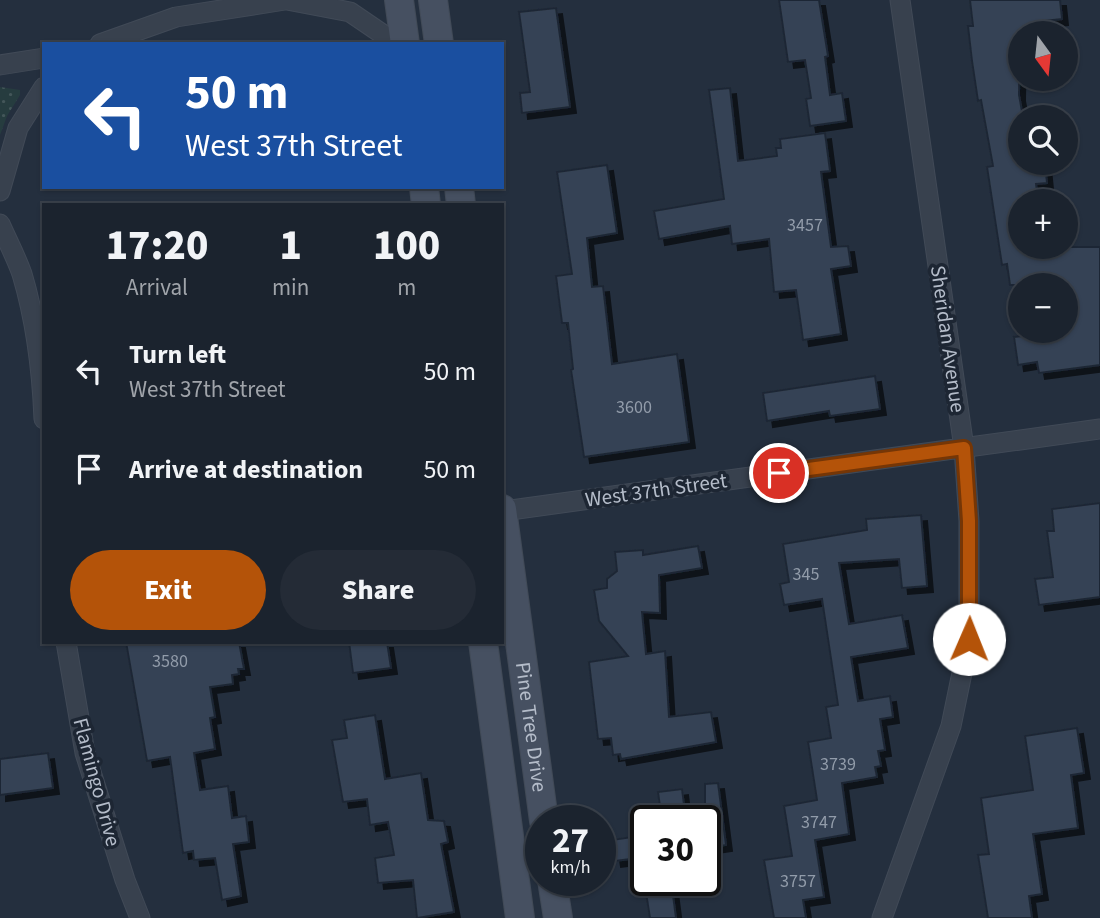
<!DOCTYPE html>
<meta charset="utf-8">
<style>
:root{--surface:#1b232e;--page:#242b36;--text:#f1f3f6;--muted:#a0a4aa;--line:#39404a;--accent:#b45309}
body{margin:0;font-family:"Source Sans 3",sans-serif;background:var(--page);color:var(--text);height:100vh;display:flex;flex-direction:column;font-size:26px;white-space:nowrap}
*{box-sizing:border-box;margin:0}
p{font-size:23px;color:var(--muted)}
.icon{flex:none;width:38px;height:38px;fill:none;stroke:currentColor;stroke-width:2;stroke-linecap:round;stroke-linejoin:round}
.map{position:relative;flex:1;overflow:hidden}
.side{position:absolute;left:42px;top:203px;width:462px;height:441px;display:flex;flex-direction:column;background:var(--surface);border-radius:0px;box-shadow:0 2px 5px #0004,0 0 0 2px var(--line)}
.side>*{flex:none}
.guide{position:absolute;left:42px;top:42px;width:462px;height:147px;border-radius:0px;box-shadow:0 2px 5px #0004,0 0 0 2px var(--line);background:#1a4fa0;color:#fff;overflow:hidden}
.needle{width:46px;rotate:165deg}
.fabs{position:absolute;left:1008px;top:21px;display:grid;gap:14px}
.fabs a{display:grid;place-items:center;width:70px;height:70px;border-radius:50%;background:var(--surface);box-shadow:0 2px 5px #0004,0 0 0 2px var(--line);font-size:35px}
.speed{position:absolute;left:525px;top:805px;display:flex;gap:14px;font-size:35px;font-weight:700;text-align:center}
.speed>*{display:grid;place-content:center;width:91px;height:91px;border-radius:50%;background:var(--surface);box-shadow:0 2px 5px #0004,0 0 0 2px var(--line);line-height:1}
.speed small{font-size:18px;font-weight:400}
.speed .limit{border:4px solid #111;border-radius:10px;background:#fff;color:#111}
.pin{position:absolute;display:grid;place-items:center;width:60px;height:60px;color:#fff;margin:-30px;border:4px solid #fff;border-radius:50%;box-shadow:0 2px 7px #0007}
.me{position:absolute;width:77px;margin:-38px;rotate:1deg;stroke-linejoin:round;filter:drop-shadow(0 0 5px #0008)}
.turn{display:flex;align-items:center;gap:24px;height:147px;padding:0 28px;font-size:32px}
.turn .icon{width:91px;height:91px;stroke-width:2.5}
.turn b{display:block;font-size:49px;line-height:60px}
.eta{display:flex;justify-content:space-evenly;align-items:center;height:119px;text-align:center}
.eta b{font-size:42px;font-weight:800;line-height:49px}
.action{display:flex;gap:14px;margin-top:auto;padding:14px 28px}
.action a{flex:1;height:80px;border-radius:42px;background:var(--accent);color:#fff;font-size:28px;font-weight:800;line-height:80px;text-align:center}
.action a+a{background:var(--page);color:var(--text)}
ul{padding:0;list-style:none}
li{display:flex;align-items:center;gap:21px;height:98px;padding:0 28px}
li div{flex:1}
li b{display:block;font-size:26px}
li em{font-style:normal}
.map>svg:first-child{display:block}
</style>
<div class="map">
<svg width="1100" height="918" viewBox="0 0 1100 918">
<defs>
<pattern id="grass-dots" width="8" height="8" patternUnits="userSpaceOnUse" patternTransform="scale(1.75)"><rect width="8" height="8" fill="#263c3f"/><path d="M2 2h.1M6 6h.1" fill="none" stroke="#435659" stroke-width="1.8" stroke-linecap="round"/></pattern>
<filter id="shadow"><feDropShadow dx="6" dy="6" stdDeviation="0" flood-color="#0009"/></filter>
</defs>
<rect width="100%" height="100%" fill="#242f3e"/>
<path fill="url(#grass-dots)" d="M0 87 20 90V95L7 116 0 135Z"/>
<path fill="#364354" stroke="#1f2835" stroke-width="2" filter="url(#shadow)" d="M779 0H819L828 56 825 57 830 95 842 93 846 121 810 126 806 99 811 98 805 60 788 62Z
M970 0H1060L1062 19 1044 21 1045 33H1020L1019 95 1023 117H1020V163H1045L1047 183 1036 184 1037 191 1029 192 1030 201H1020V247H1100V365L1039 373 1037 362 1018 365 1014 337 1066 331V285H1010L1007 264 1002 265 987 167 993 166 981 100 978 101 972 61 968 26H973Z
M556 8 570 107 522 113 520 93 530 92 519 12Z
M730 88 738 161 777 156 776 148H781L780 139 825 133 830 171 821 172 831 247 848 246 851 266 831 269 841 334 803 340 796 290 774 292 769 239 732 244 730 226 659 239 654 211 724 199 709 90Z
M607 165 617 233 587 238 592 287 603 286 612 364 677 354 689 442 584 457 571 370 573 369 568 323H562L556 276 572 274 557 172Z
M875 376 880 409 830 416 829 411 767 421 763 393Z
M1100 503V597L1039 605 1035 579 1053 577 1047 531H1054L1052 509Z
M921 515 927 586 902 588 899 559 839 563 849 624 902 615 908 648 851 657 858 701 890 696 893 717 880 719 885 750 878 751 881 766 875 767 877 777 842 783 849 834 815 840 824 897 803 900 806 918H774L764 860 792 856 784 806 817 800 808 742 831 738 826 707 838 705 822 599 784 605 780 584 789 582 783 544 867 530 866 519Z
M698 546 702 568 659 575 660 613 642 612 646 654 665 651 669 717 711 712 716 742 621 759 620 754 613 755 611 738 598 739 589 662 628 656 599 621 594 590 607 588V579L617 571 615 552 643 550V555Z
M126 642H239L244 669H238L239 674 232 675 233 684 210 687 215 717 210 718 215 749 194 753 200 790 228 786 232 818 246 816 249 842 233 844 241 896 222 900 215 858 194 860 193 851 183 853 170 757 147 761Z
M349 642H387L391 668 353 673Z
M375 715 385 779 421 773 428 820 444 821 448 842 441 844 454 912 417 918 413 880 378 883 375 858 394 855 388 822 370 825 367 799 343 802 332 740 347 738 344 720Z
M1077 728 1084 773 1071 775 1078 828 1033 834 1042 894 1029 896 1032 918H988L978 855 989 854 981 798 1033 790 1025 736Z
M48 753 53 788 0 795V759Z
M718 783 726 845 705 848V784Z
M682 789 686 821H662L658 792Z
M646 835V857L615 861 612 840Z
M644 880H671L676 918H650Z"/>
<g fill="none" stroke-linecap="round" stroke-linejoin="round">
<defs>
<path id="street" d="M287 0 350 12 397 44
M100 44 176 17 285 0
M0 65 44 58
M0 191 18 128 44 87
M0 224C7 240 16 257 22 274 36 321 42 370 44 419
M503 511 1100 429
M66 642 85 753 125 880 140 918
M882 918 951 726 969 639V521L964 448 900 0"/>
<g id="secondary">
<path d="M399 0 405 44"/>
<path d="M433 0 439 44"/>
<path d="M424 187 426 205"/>
<path d="M459 187 461 205"/>
<path id="s1" d="M502 509 544 821"/>
<path d="M483 642 520 918"/>
<path d="M552 880 558 918"/>
</g>
</defs>
<use href="#street" stroke="#414a57" stroke-width="21"/>
<use href="#secondary" stroke="#414a57" stroke-width="30"/>
<use href="#street" stroke="#38414e" stroke-width="19"/>
<use href="#secondary" stroke="#465061" stroke-width="28"/>
</g>
<g fill="none" stroke-linecap="round" stroke-linejoin="round">
<defs>
<path id="route" d="M779 473 964 448 969 521V639"/>
</defs>
<use href="#route" stroke="#753606" stroke-width="18"/>
<use href="#route" stroke="#b45309" stroke-width="12"/>
</g>
<g text-anchor="middle" dominant-baseline="central" stroke-width="7" stroke-linejoin="round" paint-order="stroke">
<g font-size="18" fill="#929caa">
<text x="805" y="225">3457</text>
<text x="634" y="407">3600</text>
<text x="806" y="574">345</text>
<text x="170" y="661">3580</text>
<text x="838" y="764">3739</text>
<text x="819" y="822">3747</text>
<text x="798" y="881">3757</text>
</g>
<g font-size="21" fill="#b4bcc9" stroke="#1d2633">
<text transform="translate(948 339) rotate(82)">Sheridan Avenue</text>
<text transform="translate(656 490) rotate(-8)">West 37th Street</text>
<text stroke="none"><textPath href="#s1" startOffset="220">Pine Tree Drive</textPath></text>
<text transform="translate(97 782) rotate(75)">Flamingo Drive</text>
</g>
</g>
</svg>
<div class="fabs">
<a><svg class="needle" viewBox="-14 -14 28 28"><path d="M0-13l5 13h-10z" fill="#e53935"/><path d="M0 13l5-13h-10z" fill="#a0a4aa"/></svg></a>
<a><svg class="icon" aria-label="search" viewBox="0 0 24 24"><circle cx="10" cy="10" r="6"/><path d="M15 15l6 6"/></svg></a>
<a>+</a>
<a>−</a>
</div>
<div class="speed"><div>27<small>km/h</small></div><div class="limit">30</div></div>
<div class="pin" style="left:779px;top:473px;background:#d93025"><svg class="icon" aria-label="arrive" viewBox="0 0 24 24"><path d="M6 21V4h12l-3 4 3 4H6"/></svg></div>
<svg class="me" style="left:969px;top:639px" viewBox="-20 -20 40 40"><circle r="19" fill="#fff"/><path d="M0-13L10 11 0 6-10 11z" fill="#b45309"/></svg>
<div class="guide">
<div class="turn"><svg class="icon" aria-label="left" viewBox="0 0 24 24"><path d="M17 20v-9H6M10 6l-5 5 5 5"/></svg><div><b>50 m</b>West 37th Street</div></div>
</div>
<section class="side">
<div class="eta">
<div><b>17:20</b><p>Arrival</p></div>
<div><b>1</b><p>min</p></div>
<div><b>100</b><p>m</p></div>
</div>
<ul>
<li><svg class="icon" aria-label="left" viewBox="0 0 24 24"><path d="M17 20v-9H6M10 6l-5 5 5 5"/></svg><div><b>Turn left</b><p>West 37th Street</p></div><em>50 m</em></li>
<li><svg class="icon" aria-label="arrive" viewBox="0 0 24 24"><path d="M6 21V4h12l-3 4 3 4H6"/></svg><div><b>Arrive at destination</b></div><em>50 m</em></li>
</ul>
<div class="action"><a>Exit</a><a>Share</a></div>
</section>
</div>
